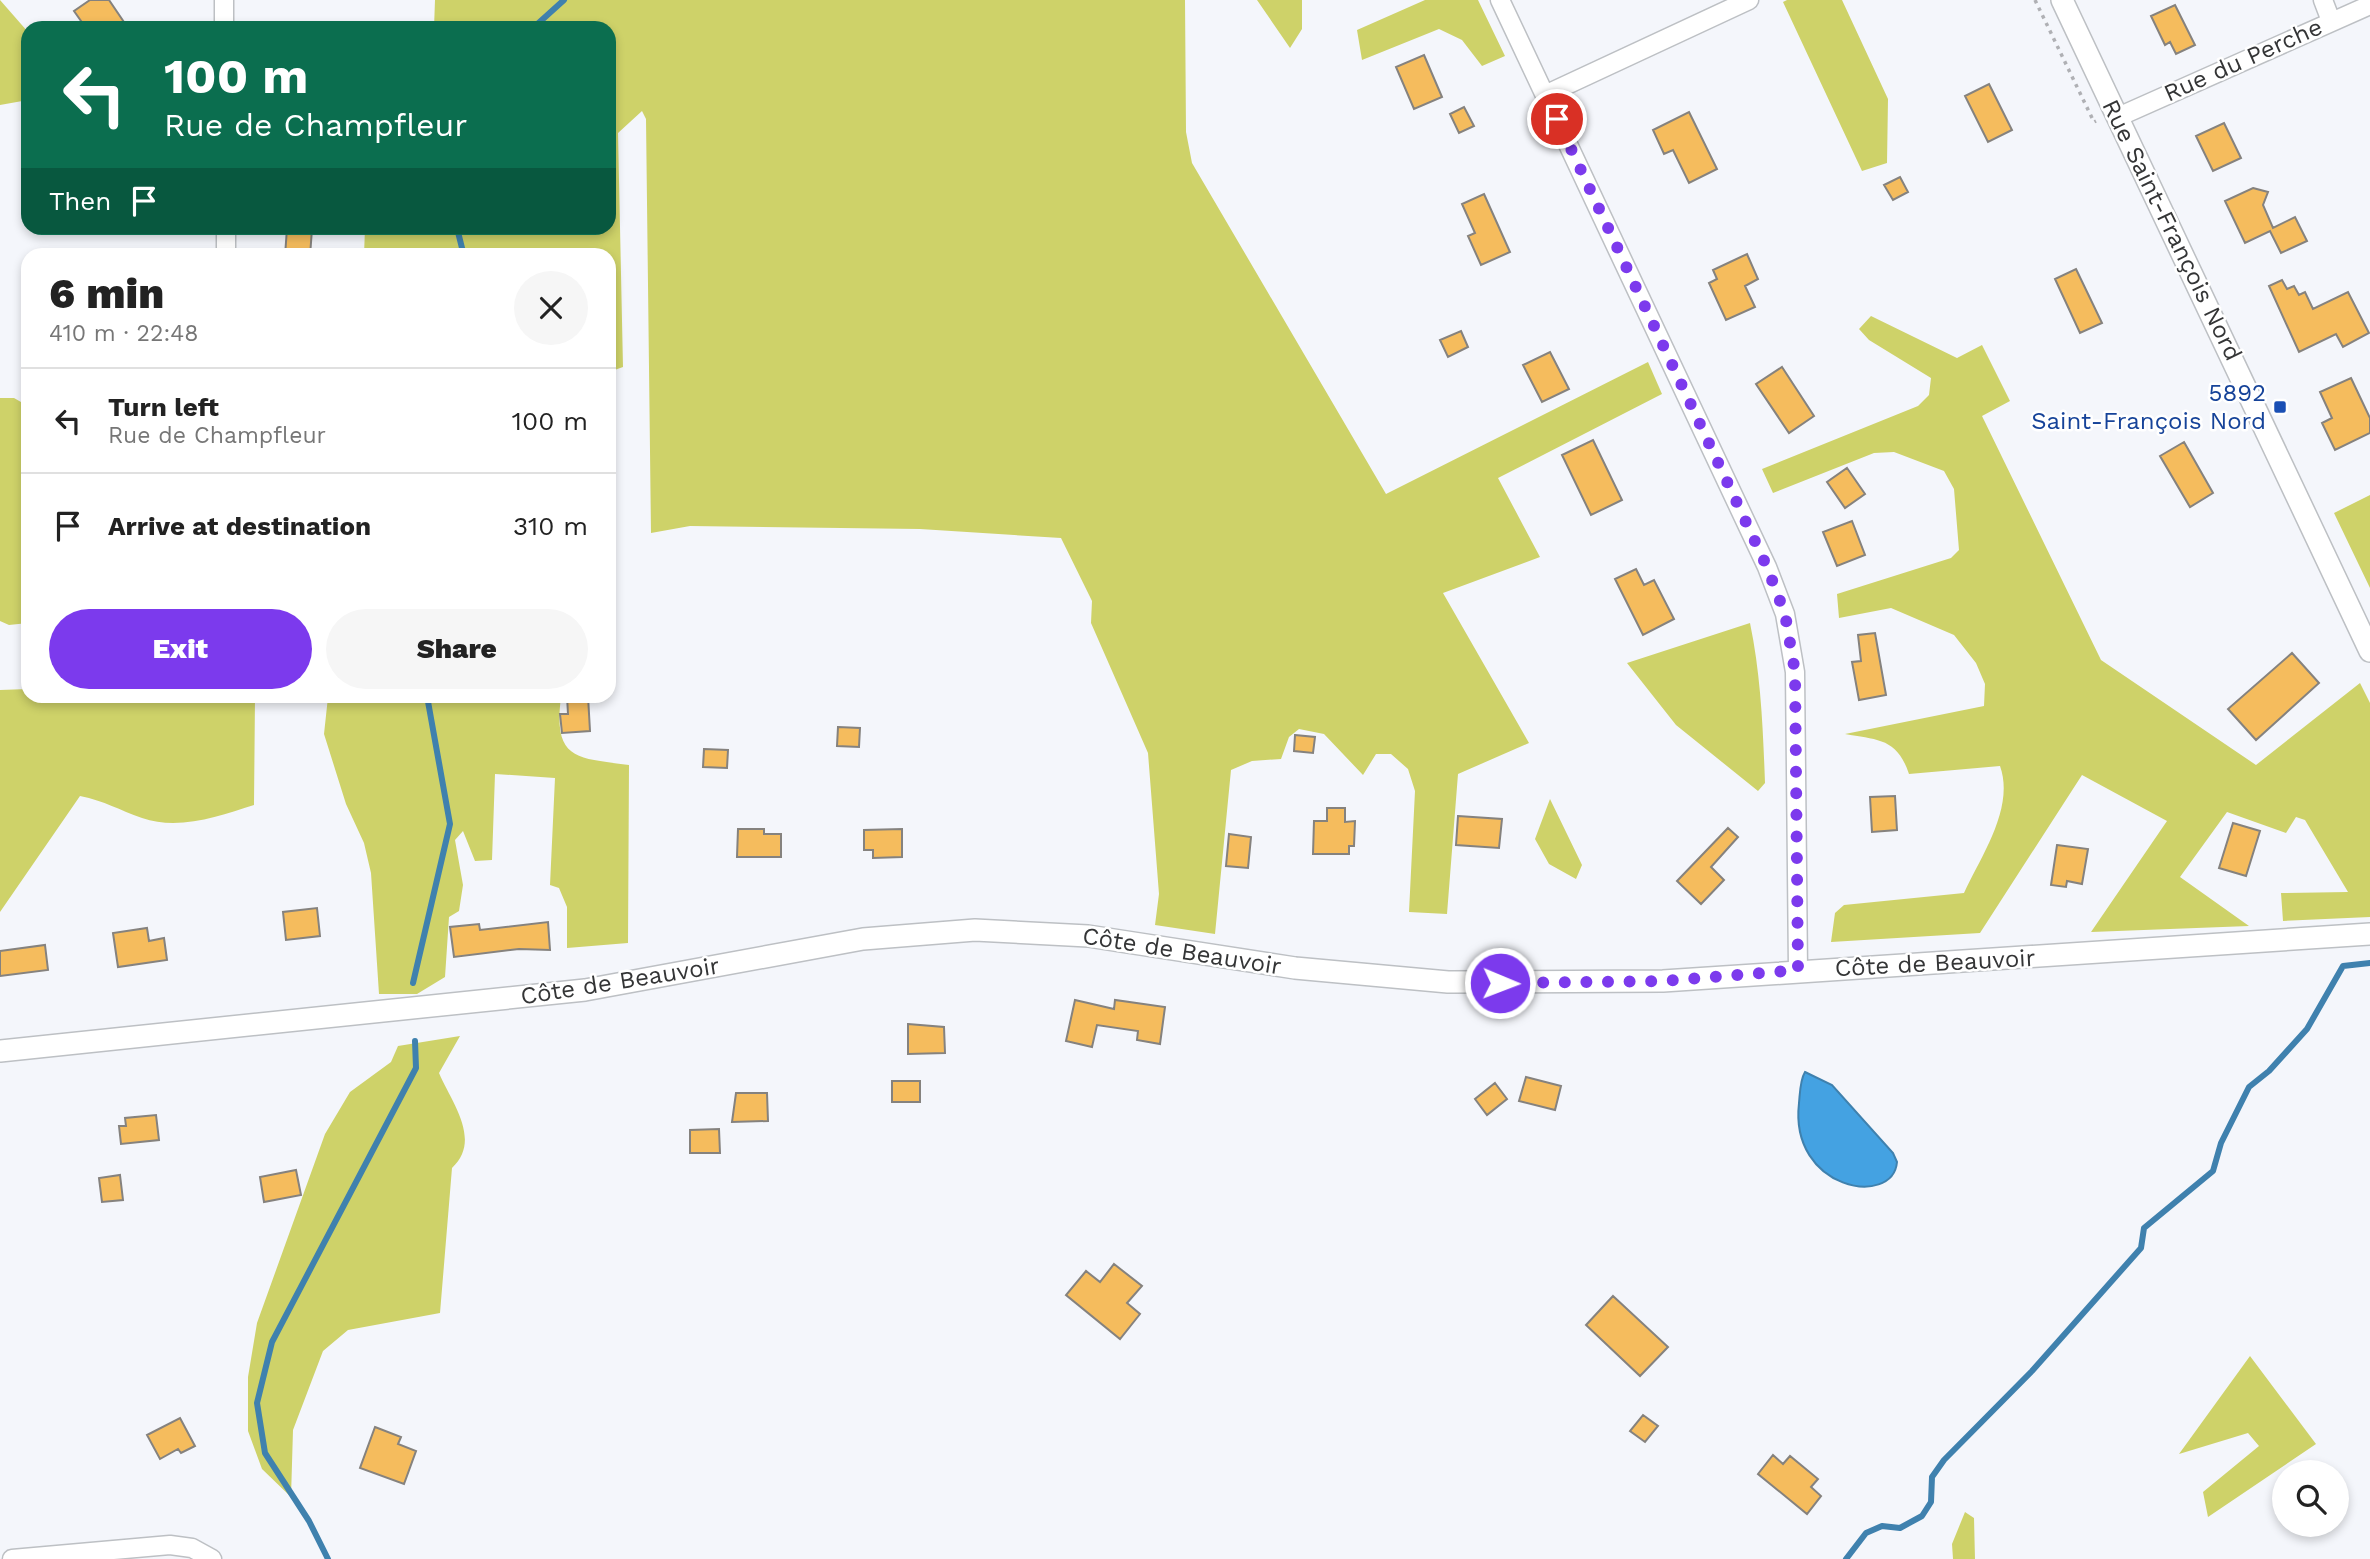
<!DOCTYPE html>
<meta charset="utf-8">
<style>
:root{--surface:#fff;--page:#f6f6f6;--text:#222;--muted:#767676;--line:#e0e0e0;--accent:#7c3aed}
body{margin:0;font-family:"Work Sans",sans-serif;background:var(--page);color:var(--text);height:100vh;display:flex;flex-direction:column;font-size:26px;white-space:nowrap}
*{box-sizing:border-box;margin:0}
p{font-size:23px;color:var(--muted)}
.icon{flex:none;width:38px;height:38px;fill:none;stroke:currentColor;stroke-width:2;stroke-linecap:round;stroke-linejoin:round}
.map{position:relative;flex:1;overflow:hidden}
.details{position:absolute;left:21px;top:248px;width:595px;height:455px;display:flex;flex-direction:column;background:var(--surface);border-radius:21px;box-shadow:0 4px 10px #0003}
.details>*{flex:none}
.banner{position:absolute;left:21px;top:21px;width:595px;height:214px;border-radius:21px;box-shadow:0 4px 10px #0003;background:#0b6e4f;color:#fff;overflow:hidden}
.controls{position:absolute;left:2272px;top:1460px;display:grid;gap:14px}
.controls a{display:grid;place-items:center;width:77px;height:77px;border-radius:50%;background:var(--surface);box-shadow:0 4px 10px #0003;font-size:35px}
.pin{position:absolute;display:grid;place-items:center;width:60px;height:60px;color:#fff;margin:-30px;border:4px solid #fff;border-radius:50%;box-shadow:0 2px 7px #0007}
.me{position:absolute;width:77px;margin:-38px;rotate:91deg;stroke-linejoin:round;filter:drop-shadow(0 0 5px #0008)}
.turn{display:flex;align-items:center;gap:24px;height:147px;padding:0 28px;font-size:32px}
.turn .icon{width:91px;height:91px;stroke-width:2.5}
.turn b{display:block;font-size:49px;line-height:60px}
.then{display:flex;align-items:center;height:66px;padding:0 28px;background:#0003;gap:14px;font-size:26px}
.round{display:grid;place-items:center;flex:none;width:74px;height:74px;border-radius:37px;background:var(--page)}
.headline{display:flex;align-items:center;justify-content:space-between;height:119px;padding:0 28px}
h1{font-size:42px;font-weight:800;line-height:52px}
.cta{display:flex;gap:14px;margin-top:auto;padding:14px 28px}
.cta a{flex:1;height:80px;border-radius:42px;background:var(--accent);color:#fff;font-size:28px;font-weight:800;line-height:80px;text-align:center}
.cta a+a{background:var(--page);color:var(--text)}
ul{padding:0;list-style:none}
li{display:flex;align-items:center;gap:21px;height:105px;padding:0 28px;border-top:2px solid var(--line)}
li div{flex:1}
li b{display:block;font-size:26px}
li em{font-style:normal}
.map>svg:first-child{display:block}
</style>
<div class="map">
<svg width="2370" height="1559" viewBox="0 0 2370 1559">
<rect width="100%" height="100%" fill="#f4f6fb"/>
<path fill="#ced269" d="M0 0 28 32V100L0 105Z
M435 0H1185L1186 132 1192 163 1386 494 1648 362 1662 394 1498 478 1540 557 1443 593 1529 743 1458 774 1447 914 1409 912 1415 791 1408 769 1391 754H1376L1363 775 1324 734 1299 729 1289 737 1281 759 1252 761 1231 770 1215 934 1155 925 1159 894 1148 753 1091 623 1092 601 1061 538 920 529 690 526 651 533 646 119 642 111 618 133 623 367 609 372V256L364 255 365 228H609V28H434Z
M1257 0H1302V29L1290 48Z
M1425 0H1478L1505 56 1482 66 1462 40 1439 29 1362 60 1357 30Z
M1787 0H1842L1888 99 1887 163 1862 171 1783 2Z
M1871 316 1957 358 1982 345 2010 401 1982 416 2101 660 2256 765 2360 683 2370 703V917L2283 921 2281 893 2348 892 2305 820 2296 817 2286 833 2227 812 2180 877 2249 926 2091 932 2167 821 2082 775 1980 933 1831 942 1835 913 1844 905 1964 893C1981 856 2015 808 2000 766L1909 774C1897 738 1878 740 1845 734L1984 706 1985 684 1976 663 1954 635 1891 608 1839 618 1837 594 1951 558 1959 550 1954 489 1944 471 1894 452 1874 453 1773 493 1762 469 1918 406 1929 395 1931 378 1869 340 1859 329Z
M0 398H14L28 406V623L9 625 0 621Z
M2370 495V588L2334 513Z
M1750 623C1761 676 1763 729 1765 783L1758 791 1676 725 1627 663Z
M28 689V696L255 697 254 805C219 816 179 831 142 818 119 810 105 801 80 796L0 912V690Z
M328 697H561C553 760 576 758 629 765L628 943 567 948V907L559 888 550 885 555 778 495 774 492 860 475 861 463 831 455 840 463 885 459 911 449 917 445 977 417 994H379L371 873 364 843 346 804 324 734Z
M1550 799 1582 865 1576 879 1549 864 1535 839Z
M460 1036 439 1073C452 1103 482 1140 452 1168L440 1313 348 1330 323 1351 293 1430 291 1497 262 1469 248 1431V1377L257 1323 325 1134 350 1092 391 1062 398 1046Z
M2250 1356 2316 1444 2208 1517 2203 1492 2259 1446 2248 1433 2179 1454Z
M1965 1512 1974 1518 1975 1559H1953L1952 1544Z"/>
<path fill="#44a2e2" stroke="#3f81ae" stroke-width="2" d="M1805 1072 1832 1085 1893 1153 1897 1162C1893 1208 1789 1190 1799 1103 1800 1093 1800 1080 1805 1072Z"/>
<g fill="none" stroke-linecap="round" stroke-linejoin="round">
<path stroke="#3f81ae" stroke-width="6" d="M533 28 564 0
M457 228 464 256
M413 983 450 824 427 696
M328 1559 309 1521 265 1453 257 1403 272 1342 416 1068 415 1041
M1846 1559 1866 1533 1882 1526 1900 1528 1922 1516 1931 1502 1932 1477 1944 1460 2032 1371 2141 1248 2144 1228 2213 1171 2221 1143 2249 1087 2269 1071 2307 1029 2343 966 2370 963"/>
</g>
<path fill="#f5bc5d" stroke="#85827e" stroke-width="2" d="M90 0H109L128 28H86L74 11Z
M2175 5 2195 45 2176 54 2170 42 2165 45 2151 16Z
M1424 55 1442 97 1414 109 1396 67Z
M1989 84 2012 130 1988 142 1965 96Z
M1464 107 1474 126 1459 133 1450 114Z
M1689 112 1717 169 1689 183 1673 150 1664 154 1653 130Z
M2224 123 2241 158 2213 171 2196 136Z
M1900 177 1908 192 1893 200 1884 185Z
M2253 188 2268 192 2263 205 2273 228 2295 217 2307 241 2281 253 2270 231 2245 243 2225 201Z
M1484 194 1510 252 1481 265 1468 236 1475 233 1462 204Z
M287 228 312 229 310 256H285Z
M1747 254 1758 279 1745 286 1755 307 1726 320 1709 283 1717 279 1713 270Z
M2076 269 2102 323 2080 333 2055 279Z
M2282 280 2287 289 2294 286 2299 295 2305 292 2313 309 2348 292 2369 333 2343 347 2336 334 2299 352 2269 286Z
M1461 331 1468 347 1448 357 1440 340Z
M1550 352 1569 389 1542 402 1523 365Z
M1782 367 1814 416 1789 433 1756 384Z
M2351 378 2370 418V433L2335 450 2322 423 2332 418 2320 392Z
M1593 440 1622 500 1591 515 1562 455Z
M2184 442 2213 493 2190 507 2160 456Z
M1847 468 1865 494 1845 508 1827 482Z
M1852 521 1865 555 1837 566 1823 532Z
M1636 569 1644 585 1654 580 1674 619 1643 635 1615 579Z
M1875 633 1886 695 1859 700 1852 662 1861 661 1858 635Z
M2292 653 2319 683 2256 740 2228 709Z
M567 696H588L590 731 562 733 560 714H568Z
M838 727 860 728 859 747 837 746Z
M1295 735 1315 737 1313 753 1294 751Z
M704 749 728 750 727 768 703 767Z
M1895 796 1897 830 1872 832 1870 797Z
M1327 808H1345V822L1355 821 1354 846H1349V854H1313L1314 821H1327Z
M1458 816 1502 819 1499 848 1456 845Z
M2233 823 2260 831 2246 876 2219 868Z
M1728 828 1738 837 1711 867 1724 880 1701 904 1677 881Z
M738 829H764V834H781V857H737Z
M902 829V857L873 858V850H864V830Z
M1229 834 1251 837 1248 868 1226 866Z
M2057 845 2088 849 2082 884 2067 881 2066 887 2051 885Z
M317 908 320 936 286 940 283 912Z
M548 922 550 950 519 949 454 957 450 927 479 924 480 930Z
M147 928 149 941 164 938 167 960 118 967 113 933Z
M45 945 48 970 0 976V951Z
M1075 1000 1114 1009 1115 1000 1165 1007 1160 1044 1137 1040 1138 1031 1097 1025 1092 1047 1066 1041Z
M908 1024 944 1027 945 1053 908 1054Z
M1526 1077 1561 1086 1555 1110 1519 1101Z
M892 1081H920V1102H892Z
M1495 1083 1507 1099 1487 1115 1475 1099Z
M736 1093H767L768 1121 732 1122Z
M156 1115 159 1140 121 1144 119 1126H126L125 1118Z
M719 1129 720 1153H690V1130Z
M296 1170 301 1195 264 1202 260 1177Z
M120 1175 123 1200 102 1202 99 1178Z
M1114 1264 1142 1286 1127 1303 1140 1314 1120 1339 1066 1295 1086 1271 1100 1282Z
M1613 1296 1668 1347 1640 1376 1586 1325Z
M1643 1415 1658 1426 1645 1442 1630 1431Z
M180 1418 195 1446 181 1453 178 1449 160 1459 147 1435Z
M375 1427 401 1437 398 1444 416 1451 404 1484 360 1468Z
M1773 1455 1783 1464 1790 1456 1818 1479 1811 1487 1821 1496 1807 1514 1758 1474Z"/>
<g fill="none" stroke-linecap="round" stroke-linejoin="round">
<defs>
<path id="minor" d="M224 0V28
M1500 0 1767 567 1785 614 1795 672 1798 970
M2323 0 2331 21
M1545 95 1749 0
M2118 117 2370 5
M226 228V256
M12 1559 170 1545 192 1548 212 1559"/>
<path id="tertiary" d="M2062 0 2370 651
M0 1051 585 990 863 939 975 930 1088 936 1295 968 1448 982 1663 981 2370 934"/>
</defs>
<use href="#minor" stroke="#bdc0c4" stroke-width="21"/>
<use href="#tertiary" stroke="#bdc0c4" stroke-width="24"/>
<path stroke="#afb0b4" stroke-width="3.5" stroke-dasharray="3.5 5" stroke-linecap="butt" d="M2035 0 2094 122 2096 121"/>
<use href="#minor" stroke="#fff" stroke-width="18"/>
<use href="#tertiary" stroke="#fff" stroke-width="21"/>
</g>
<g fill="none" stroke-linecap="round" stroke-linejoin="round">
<path stroke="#7c3aed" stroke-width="12" stroke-dasharray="0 21.6" d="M1500 983 1664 981 1798 970 1795 672 1785 614 1767 567 1557 119"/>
</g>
<rect fill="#1a4fb4" stroke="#fff" stroke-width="2.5" x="2273" y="400" width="14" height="14" rx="3.5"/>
<g text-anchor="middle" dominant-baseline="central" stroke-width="5" stroke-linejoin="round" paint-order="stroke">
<g font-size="24" fill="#343536" stroke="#fff">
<text transform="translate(2243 60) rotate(-24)">Rue du Perche</text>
<text transform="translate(2172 230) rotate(64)">Rue Saint-François Nord</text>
<text transform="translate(1182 951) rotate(9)">Côte de Beauvoir</text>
<text transform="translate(1935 963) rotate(-3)">Côte de Beauvoir</text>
<text transform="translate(620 981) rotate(-9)">Côte de Beauvoir</text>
</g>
<g font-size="24" fill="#164399" stroke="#fff" text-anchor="end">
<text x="2266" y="393">5892<tspan x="2266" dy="28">Saint-François Nord</tspan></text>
</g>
</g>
</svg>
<div class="controls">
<a><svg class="icon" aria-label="search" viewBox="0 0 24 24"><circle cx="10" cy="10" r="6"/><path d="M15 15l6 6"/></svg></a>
</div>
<div class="pin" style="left:1557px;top:119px;background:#d93025"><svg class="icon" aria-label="arrive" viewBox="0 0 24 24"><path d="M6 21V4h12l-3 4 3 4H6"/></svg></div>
<svg class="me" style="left:1500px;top:983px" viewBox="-20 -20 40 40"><circle r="17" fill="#7c3aed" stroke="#fff" stroke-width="3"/><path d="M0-11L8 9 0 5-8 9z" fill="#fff"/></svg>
<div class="banner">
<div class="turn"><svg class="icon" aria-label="left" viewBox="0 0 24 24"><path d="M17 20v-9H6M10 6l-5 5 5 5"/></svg><div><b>100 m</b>Rue de Champfleur</div></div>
<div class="then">Then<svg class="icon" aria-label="arrive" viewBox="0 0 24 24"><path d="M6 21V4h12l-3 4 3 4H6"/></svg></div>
</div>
<section class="details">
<div class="headline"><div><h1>6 min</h1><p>410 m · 22:48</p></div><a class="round"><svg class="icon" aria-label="close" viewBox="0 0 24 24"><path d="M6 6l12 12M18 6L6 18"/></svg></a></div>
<ul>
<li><svg class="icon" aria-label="left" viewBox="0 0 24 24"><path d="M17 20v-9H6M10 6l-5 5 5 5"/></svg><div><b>Turn left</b><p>Rue de Champfleur</p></div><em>100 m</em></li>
<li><svg class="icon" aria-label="arrive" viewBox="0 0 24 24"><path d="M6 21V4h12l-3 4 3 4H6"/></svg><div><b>Arrive at destination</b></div><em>310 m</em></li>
</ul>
<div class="cta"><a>Exit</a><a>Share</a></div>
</section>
</div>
